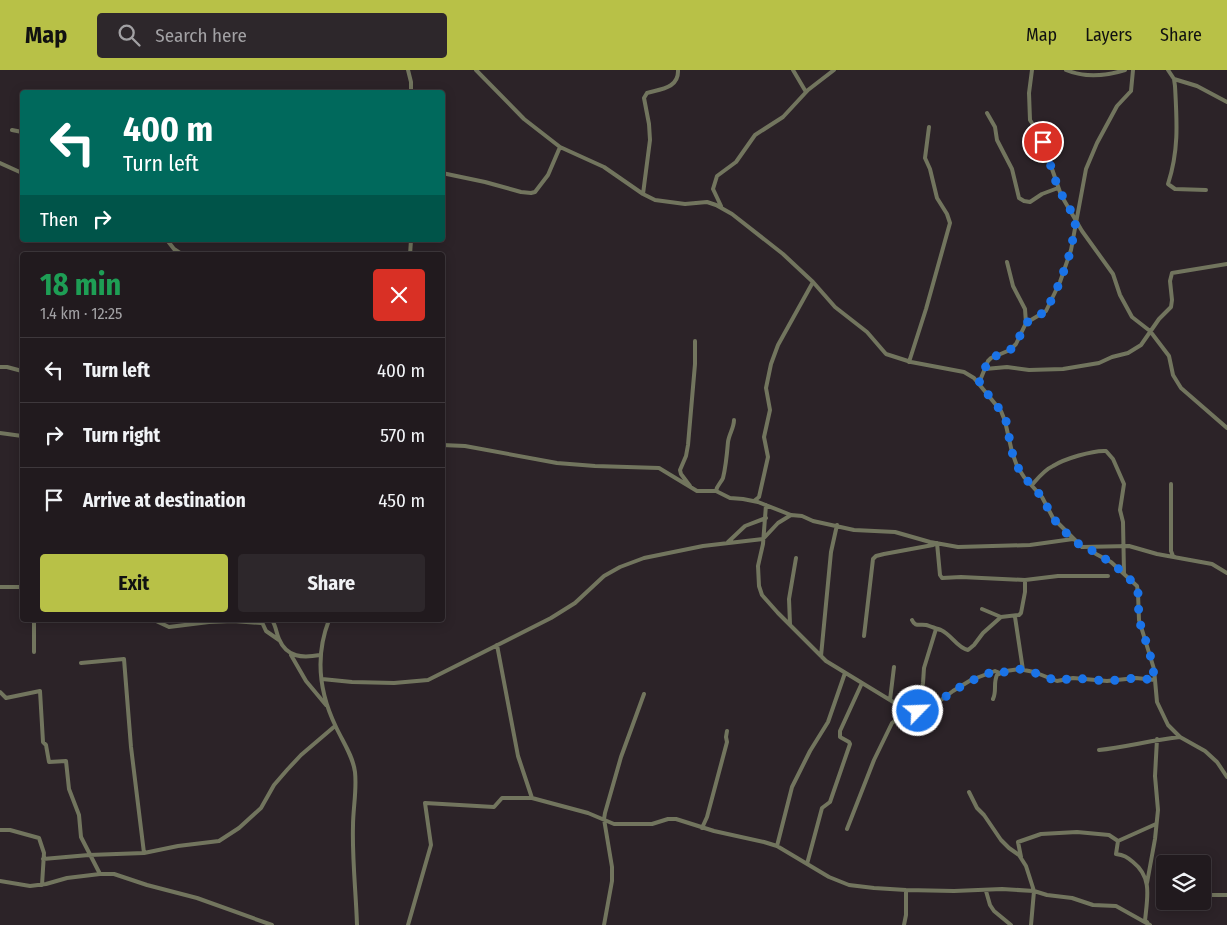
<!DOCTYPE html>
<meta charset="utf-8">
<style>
:root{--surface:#211a1e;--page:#2d272b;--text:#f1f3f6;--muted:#a2a1a4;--line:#3e383c;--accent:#b8c147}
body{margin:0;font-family:"Fira Sans Condensed",sans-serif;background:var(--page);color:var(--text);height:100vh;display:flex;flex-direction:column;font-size:19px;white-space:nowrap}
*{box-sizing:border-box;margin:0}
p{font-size:16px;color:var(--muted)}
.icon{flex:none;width:28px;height:28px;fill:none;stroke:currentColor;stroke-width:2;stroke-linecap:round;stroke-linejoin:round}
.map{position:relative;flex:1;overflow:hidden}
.sheet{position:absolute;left:20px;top:182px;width:425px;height:370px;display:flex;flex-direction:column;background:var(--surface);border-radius:5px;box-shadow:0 2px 12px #0003,0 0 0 1px var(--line)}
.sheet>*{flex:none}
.guide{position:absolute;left:20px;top:20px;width:425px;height:152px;border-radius:5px;box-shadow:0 2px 12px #0003,0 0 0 1px var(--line);background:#00695c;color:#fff;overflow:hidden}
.buttons{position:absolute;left:1156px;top:785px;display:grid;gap:10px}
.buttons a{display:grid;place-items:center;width:55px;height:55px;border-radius:5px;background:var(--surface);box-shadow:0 2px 12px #0003,0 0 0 1px var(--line);font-size:25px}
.pin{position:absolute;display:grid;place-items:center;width:42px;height:42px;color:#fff;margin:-21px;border:2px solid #fff;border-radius:50%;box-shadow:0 1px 5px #0007}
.me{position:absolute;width:55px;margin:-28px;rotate:66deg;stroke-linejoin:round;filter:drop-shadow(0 0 4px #0008)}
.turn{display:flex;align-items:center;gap:18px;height:105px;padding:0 20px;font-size:22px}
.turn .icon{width:65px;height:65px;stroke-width:2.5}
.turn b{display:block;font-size:35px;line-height:42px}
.then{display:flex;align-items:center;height:48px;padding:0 20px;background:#0003;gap:10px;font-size:19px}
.round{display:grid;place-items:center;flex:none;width:52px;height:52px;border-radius:5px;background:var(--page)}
.summary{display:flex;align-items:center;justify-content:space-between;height:85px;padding:0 20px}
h1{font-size:30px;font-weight:700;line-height:38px;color:#1e9e55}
.button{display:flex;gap:10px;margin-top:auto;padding:10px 20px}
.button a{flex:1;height:58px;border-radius:5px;background:var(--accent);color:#111;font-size:20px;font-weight:700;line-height:58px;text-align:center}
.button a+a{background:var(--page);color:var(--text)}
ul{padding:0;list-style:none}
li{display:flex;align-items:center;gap:15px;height:65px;padding:0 20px;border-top:1px solid var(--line)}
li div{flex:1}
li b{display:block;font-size:19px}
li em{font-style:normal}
header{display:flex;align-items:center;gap:30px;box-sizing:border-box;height:70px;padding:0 25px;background:var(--accent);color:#111}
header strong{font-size:24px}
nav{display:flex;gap:28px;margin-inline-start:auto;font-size:18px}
.search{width:350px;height:45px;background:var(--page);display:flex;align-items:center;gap:12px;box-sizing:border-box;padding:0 18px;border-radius:5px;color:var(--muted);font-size:19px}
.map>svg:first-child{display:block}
</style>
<header>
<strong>Map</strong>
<div class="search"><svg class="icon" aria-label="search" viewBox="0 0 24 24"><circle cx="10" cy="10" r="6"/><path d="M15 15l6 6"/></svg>Search here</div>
<nav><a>Map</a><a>Layers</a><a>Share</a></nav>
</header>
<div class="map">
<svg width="1227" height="855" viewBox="0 0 1227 855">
<rect width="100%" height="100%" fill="#2c2328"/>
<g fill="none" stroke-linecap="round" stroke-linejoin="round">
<path stroke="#72755e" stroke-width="4" d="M408 0 411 12V22
M476 0 524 49 560 77 604 97 643 124 655 130 685 134 707 132 716 135 732 144 783 184 813 212 835 237 867 262 886 284 911 292 964 302 974 308 1001 341 1005 351 1012 382 1017 396 1024 407 1042 427 1053 448 1082 477 1129 476 1157 484 1212 494 1227 503
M793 0 806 22
M1032 0 1029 23 1030 50 1041 67 1061 125 1082 161 1113 204 1120 225 1132 247 1150 261 1169 286 1173 305 1181 318 1227 358
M1066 0C1085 8 1106 6 1125 0
M1168 0 1174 9 1175 16C1177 52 1179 80 1168 114L1175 119 1206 120
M1174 9 1197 16 1227 32
M987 43 995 57 997 70 1012 99 1019 128 1024 131 1030 132 1042 124 1058 118
M12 60 22 62
M0 93 22 103
M442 103 485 112 521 122 531 123 535 122 548 105 560 77
M643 124 650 70 649 54 644 28 647 23C661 19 679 18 678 0
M721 136 713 119 717 106 736 92 755 65 783 47 808 20 834 0
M167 170 174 179 183 185
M410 185 411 170
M1026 253 1046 241 1060 212 1071 180 1086 99 1097 73 1117 36 1131 21 1133 0
M909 292 926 239 950 153 947 144 937 128 930 99 925 88 929 57
M0 297H7L22 301
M985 299 1007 297 1029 300 1063 299 1099 293 1112 287 1128 283 1141 275 1159 249 1171 237 1172 230 1170 211 1172 203 1227 194
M979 313 988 291 991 288 1010 280 1016 274 1026 253 1025 239 1013 216 1007 192
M0 363 22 366
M442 375 465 376 557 393 595 396 659 398 697 421H716L730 428 743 429 758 432 791 445 802 446 813 451 854 460 895 462 930 472 958 477 1030 475 1073 469
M1171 414V481L1173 486 1175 487
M1032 415C1038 408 1044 400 1053 396 1064 389 1093 380 1106 381L1113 389 1124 414 1120 440 1123 452 1124 503
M690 416 681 404 680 400 686 386 688 375 695 294V271
M716 421C717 415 721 413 723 408 726 396 727 384 728 372 729 364 734 358 734 350
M754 431 759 427 768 387 764 367 770 340 766 318 771 294 778 275 813 212
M766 435 763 474 758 496 759 516 762 525 778 543 826 591 908 641
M728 472 745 456 766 448
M1088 477 1096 484 1111 492 1137 516 1138 523 1139 550 1154 599 1157 632 1168 655 1180 667 1205 681 1217 692 1227 707
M0 517H22
M982 539 1001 547 1019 545 1021 543 1025 522V510
M1015 547 1023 600
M34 550V582
M154 550 169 557 209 552 233 551 261 553
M261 550 266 561 279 570
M272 550C276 556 276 562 279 569 287 588 303 588 320 585
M329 550C315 586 319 622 336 657 343 672 353 686 355 702 357 720 353 738 353 756 352 789 356 822 357 855
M912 550C915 557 919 554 926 555 930 556 937 559 941 560 952 565 957 578 968 580L974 575 983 563 1001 547
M790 554 789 529 796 488
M864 566 873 489 876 486 884 484 933 475 937 473 940 505 942 508 961 507 1025 510 1058 506H1108
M497 575 518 686 532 728 588 743 614 754H652L668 749H676L714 761 764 772 777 776 829 807 849 815 874 818 906 820 954 821 1002 819 1034 821 1047 825 1072 828 1093 835 1116 836 1150 855
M291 585 306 611 326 635
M821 586 831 482 837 455
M81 593 124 589 131 677 144 783
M322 609 352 612 394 613 428 610 551 548 575 533 604 506 620 497 644 488 703 476 763 469 778 453 791 445
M0 622 6 628 40 621 43 672 46 675 49 692 66 691 69 719 79 745 81 767 100 804
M993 629C997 621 993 613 997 605L1006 601 1019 599 1034 602 1057 611 1073 608 1107 611 1136 608 1155 610
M890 630 894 597
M918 641 923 613 924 598 936 559
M1099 680C1126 677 1152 670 1180 667
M969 722 977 738 984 745 1001 770 1009 778 1019 785 1026 796 1034 821 1031 855
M702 758 707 747 727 672 726 667 727 661
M847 759 874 690 892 653 908 641 929 639 953 621 971 610 995 601 1000 603
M0 760H10L39 768 44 783 42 815
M777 776 792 717 810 681 828 652 845 603
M1021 787 1018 772 1041 764 1077 762 1109 765 1118 771
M43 789 89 785 144 783 178 776 219 771 239 758 261 738 274 715 287 700 301 685 335 656
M807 794 822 738 830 732 850 674 849 672 840 667V661L862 613
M0 811 30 816 46 814 67 808 100 804H114L147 815 197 828 272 855
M1147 813 1155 769 1158 740 1155 706 1157 669
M986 821 990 835 994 841 1011 855
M1202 825H1227
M1147 852 1145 851C1147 828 1153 808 1133 792 1127 787 1124 785 1116 784L1118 771 1156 754
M408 855 431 775 425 733 494 737 502 728H532
M604 855 612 811V797L604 749 605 743 621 687 644 624
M904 855 906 845V820"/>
</g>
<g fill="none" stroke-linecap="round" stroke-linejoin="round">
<path stroke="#1a73e8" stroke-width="9" stroke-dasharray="0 16.2" d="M918 641C936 639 940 629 955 620 968 612 981 606 995 601L1000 603 1019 599 1027 600 1057 611 1073 608 1107 611 1136 608 1155 610 1150 584 1139 550 1138 523 1137 516 1111 492 1096 484 1088 477H1082L1064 461 1053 448 1042 427 1024 407 1017 396 1012 382 1006 351 1001 341 979 313 988 291 991 288 1010 280 1016 274 1026 253 1046 241 1060 212 1071 180 1076 150 1058 118 1043 72"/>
</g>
</svg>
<div class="buttons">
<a><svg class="icon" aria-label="layers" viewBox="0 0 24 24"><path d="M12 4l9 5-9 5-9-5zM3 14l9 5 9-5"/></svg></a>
</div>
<div class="pin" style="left:1043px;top:72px;background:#d93025"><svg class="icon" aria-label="arrive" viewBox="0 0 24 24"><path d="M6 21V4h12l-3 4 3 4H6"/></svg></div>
<svg class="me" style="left:918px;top:641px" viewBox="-20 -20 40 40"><circle r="17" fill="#1a73e8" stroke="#fff" stroke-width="3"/><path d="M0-11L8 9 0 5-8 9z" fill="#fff"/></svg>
<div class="guide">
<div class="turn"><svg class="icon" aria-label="left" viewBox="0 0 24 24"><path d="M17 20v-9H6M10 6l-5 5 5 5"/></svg><div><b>400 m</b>Turn left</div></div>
<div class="then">Then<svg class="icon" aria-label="right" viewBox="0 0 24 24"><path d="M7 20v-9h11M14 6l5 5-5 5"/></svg></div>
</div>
<section class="sheet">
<div class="summary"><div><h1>18 min</h1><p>1.4 km · 12:25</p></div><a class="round" style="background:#d93025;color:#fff"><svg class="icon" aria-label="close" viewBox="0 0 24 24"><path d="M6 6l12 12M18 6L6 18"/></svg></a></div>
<ul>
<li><svg class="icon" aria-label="left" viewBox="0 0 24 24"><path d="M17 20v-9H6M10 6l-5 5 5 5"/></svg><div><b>Turn left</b></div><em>400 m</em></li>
<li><svg class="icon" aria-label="right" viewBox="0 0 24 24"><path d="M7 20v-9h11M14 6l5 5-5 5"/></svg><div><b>Turn right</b></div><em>570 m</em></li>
<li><svg class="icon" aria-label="arrive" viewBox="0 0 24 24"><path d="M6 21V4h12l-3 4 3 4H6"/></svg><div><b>Arrive at destination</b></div><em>450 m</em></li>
</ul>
<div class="button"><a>Exit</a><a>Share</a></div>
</section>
</div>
